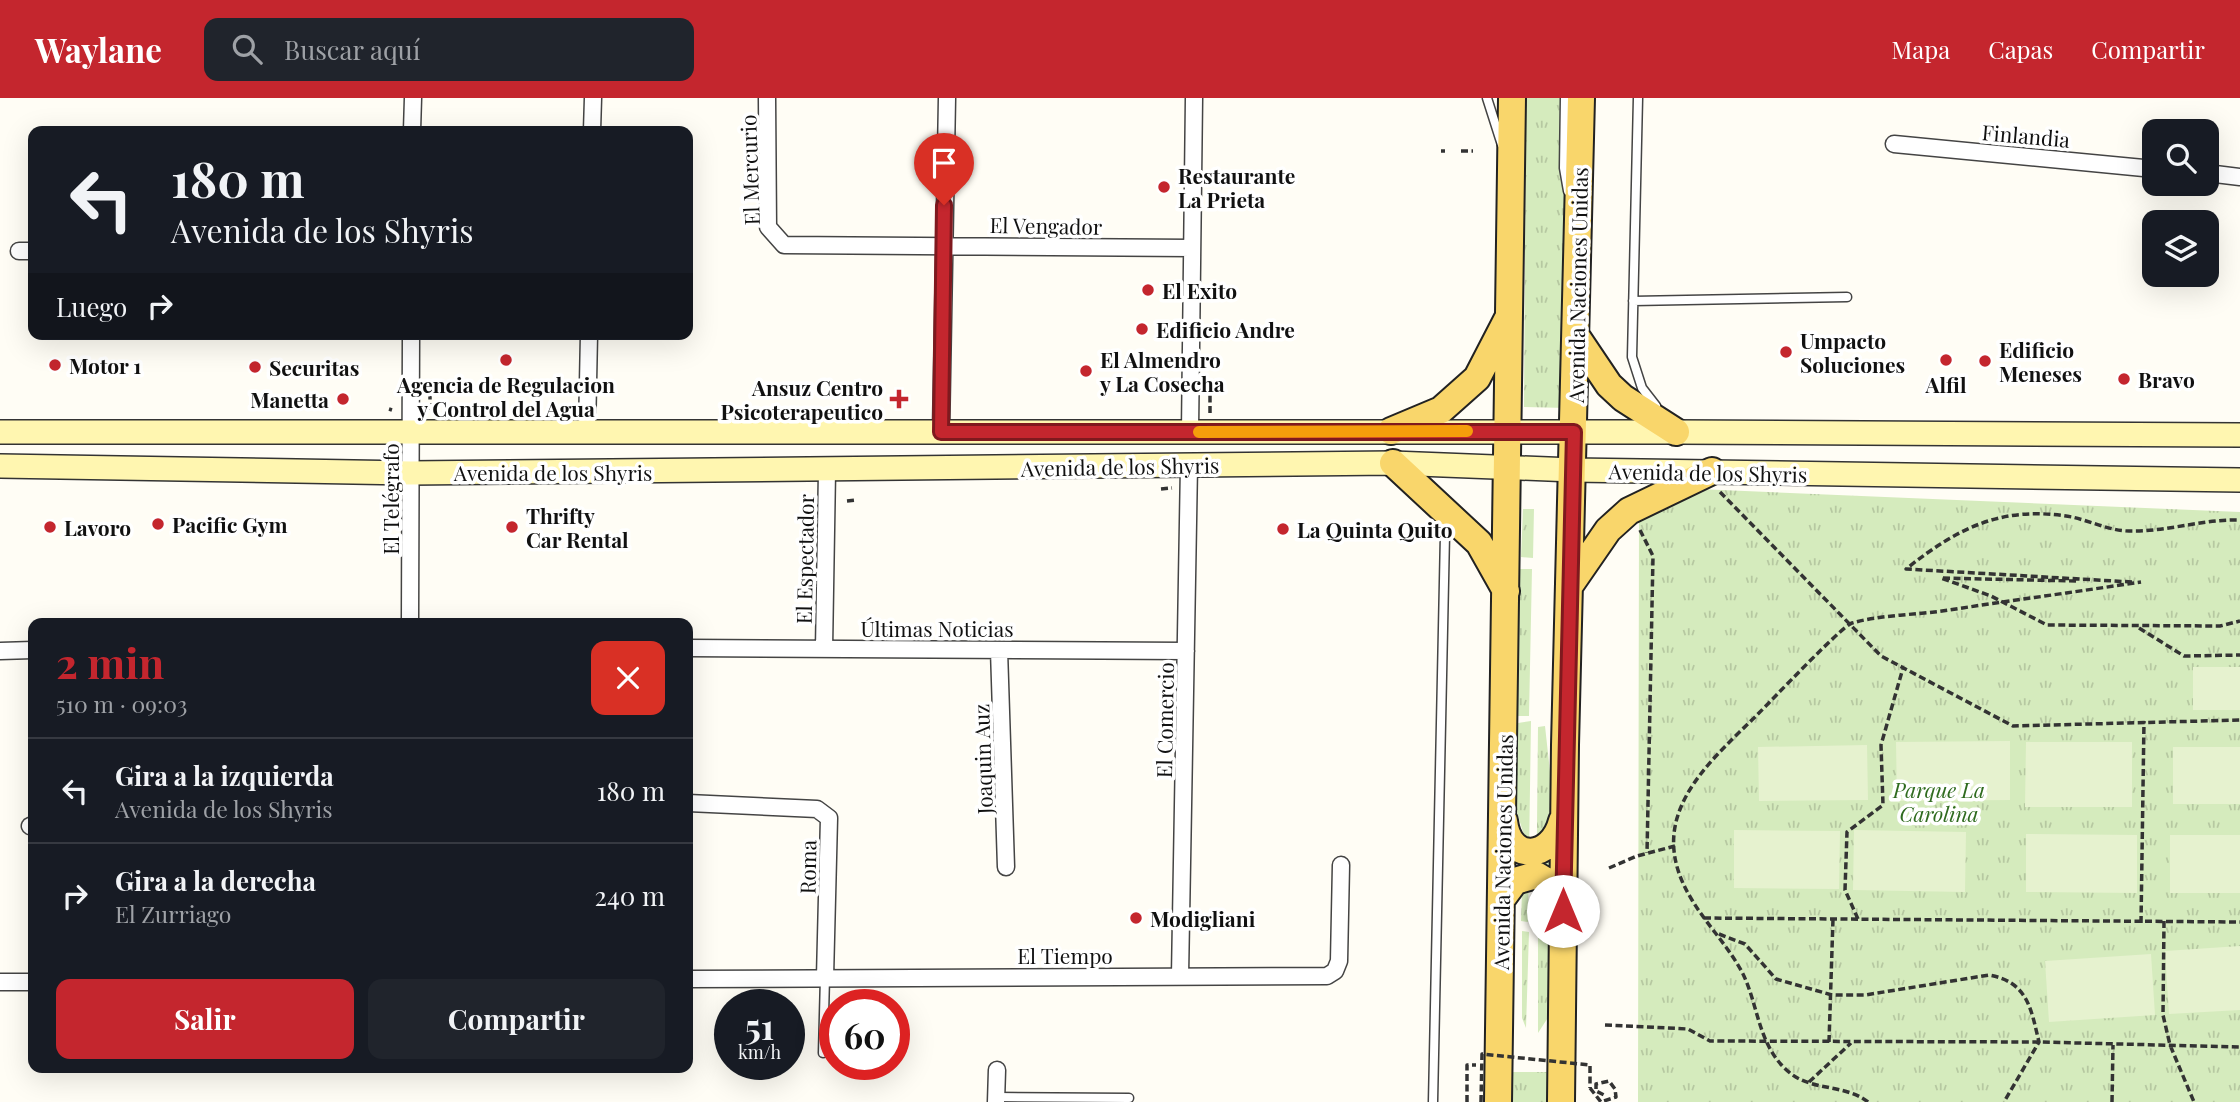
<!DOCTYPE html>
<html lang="es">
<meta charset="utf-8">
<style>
:root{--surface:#171b24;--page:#20242c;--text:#f1f3f6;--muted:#9ea1a6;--line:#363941;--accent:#c4262e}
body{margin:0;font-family:"Playfair Display",serif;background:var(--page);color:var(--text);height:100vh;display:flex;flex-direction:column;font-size:26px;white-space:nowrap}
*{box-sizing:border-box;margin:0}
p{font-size:23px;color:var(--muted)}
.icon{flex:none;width:38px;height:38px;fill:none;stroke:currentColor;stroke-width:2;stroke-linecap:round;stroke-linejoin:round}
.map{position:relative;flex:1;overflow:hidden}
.details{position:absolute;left:28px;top:520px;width:665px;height:455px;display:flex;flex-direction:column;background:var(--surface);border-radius:14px;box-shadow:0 7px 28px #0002}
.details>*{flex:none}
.top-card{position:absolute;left:28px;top:28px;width:665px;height:214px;border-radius:14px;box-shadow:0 7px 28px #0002;background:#171b24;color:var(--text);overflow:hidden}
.fabs{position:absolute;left:2142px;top:21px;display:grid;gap:14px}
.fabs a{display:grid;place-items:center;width:77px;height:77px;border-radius:14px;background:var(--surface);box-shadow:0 7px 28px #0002;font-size:35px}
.speed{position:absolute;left:714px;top:891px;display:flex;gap:14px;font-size:35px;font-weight:700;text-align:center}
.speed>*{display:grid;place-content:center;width:91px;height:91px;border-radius:50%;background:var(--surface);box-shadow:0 7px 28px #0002;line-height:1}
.speed small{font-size:18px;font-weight:400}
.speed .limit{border:10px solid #d22;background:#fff;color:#111}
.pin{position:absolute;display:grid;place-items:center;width:60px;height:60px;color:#fff;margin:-72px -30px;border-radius:50% 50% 50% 0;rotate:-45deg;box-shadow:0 0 7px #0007}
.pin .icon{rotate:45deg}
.me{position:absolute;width:77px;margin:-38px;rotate:0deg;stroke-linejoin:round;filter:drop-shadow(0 0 5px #0008)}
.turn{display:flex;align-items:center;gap:24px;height:147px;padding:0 28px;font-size:32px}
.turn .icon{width:91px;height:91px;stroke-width:2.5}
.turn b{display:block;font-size:49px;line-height:60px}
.then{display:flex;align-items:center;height:66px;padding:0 28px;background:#0003;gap:14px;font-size:26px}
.round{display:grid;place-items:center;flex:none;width:74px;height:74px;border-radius:14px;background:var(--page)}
.head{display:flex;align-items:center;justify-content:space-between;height:119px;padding:0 28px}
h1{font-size:42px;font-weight:700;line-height:52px;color:var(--accent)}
.primary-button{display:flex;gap:14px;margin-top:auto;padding:14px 28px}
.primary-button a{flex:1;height:80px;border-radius:14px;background:var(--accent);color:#fff;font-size:28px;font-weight:700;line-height:80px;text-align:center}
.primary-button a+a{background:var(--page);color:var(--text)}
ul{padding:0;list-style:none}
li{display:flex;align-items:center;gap:21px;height:105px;padding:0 28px;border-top:2px solid var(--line)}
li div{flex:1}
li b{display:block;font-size:26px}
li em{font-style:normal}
header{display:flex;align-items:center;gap:42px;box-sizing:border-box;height:98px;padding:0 35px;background:var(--accent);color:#fff}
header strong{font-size:33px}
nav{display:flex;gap:38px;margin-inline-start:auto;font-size:24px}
.search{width:490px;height:63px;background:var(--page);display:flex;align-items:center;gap:18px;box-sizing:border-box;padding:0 24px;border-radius:14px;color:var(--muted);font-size:26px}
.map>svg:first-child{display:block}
</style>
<header>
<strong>Waylane</strong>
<div class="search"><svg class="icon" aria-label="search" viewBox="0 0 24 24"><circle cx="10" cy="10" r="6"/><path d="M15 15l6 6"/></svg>Buscar aquí</div>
<nav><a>Mapa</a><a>Capas</a><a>Compartir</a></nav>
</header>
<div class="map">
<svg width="2240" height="1004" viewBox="0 0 2240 1004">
<defs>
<pattern id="grass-tufts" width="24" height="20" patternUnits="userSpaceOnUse" patternTransform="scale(1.75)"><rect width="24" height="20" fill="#d5ebbd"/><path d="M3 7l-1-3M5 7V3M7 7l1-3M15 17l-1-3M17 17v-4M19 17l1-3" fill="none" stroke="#b6c8a1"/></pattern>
</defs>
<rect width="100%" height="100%" fill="#fffdf5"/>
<path fill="url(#grass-tufts)" d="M1526 0H1570L1567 310 1524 309Z
M1698 391 2240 414V1004H1638L1639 415Z
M1523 411H1534L1533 460 1521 459Z
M1518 471H1532L1529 618H1516Z
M1531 623 1528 824 1521 823 1524 737 1514 705 1518 625Z
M1545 628 1553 701 1551 825 1536 826 1538 629Z
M1522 833 1529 834 1526 930 1522 920Z
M1538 835H1552L1551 915 1538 935Z
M1508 974H1550V1004H1508Z"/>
<path fill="#e6f2cf" d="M2193 569H2240V612H2193Z
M2010 643V702L1897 703 1896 644Z
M2026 644H2132V709H2025Z
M1867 647 1868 702 1759 703 1758 649Z
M2173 649H2240V706H2173Z
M1734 732 1840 733 1839 791 1734 790Z
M1854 732 1966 734 1965 794 1853 792Z
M2026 736 2137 737V795L2026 794Z
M2170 737H2240V795H2170Z
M2240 848V912L2169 916 2165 853Z
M2151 856 2155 917 2049 924 2045 863Z"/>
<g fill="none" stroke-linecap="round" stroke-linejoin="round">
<defs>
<path id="service" d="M1487 0 1502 47
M1565 0 1564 70 1568 93
M1638 0 1632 259 1642 290 1656 308
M1633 203 1847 199
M823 955 825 879
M996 999 1129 1000
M1433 1004 1445 436 1442 422"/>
<path id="minor" d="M767 0 768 129 784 147 1192 150
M412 33 413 0
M592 33 593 0
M1894 46 2154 71
M2207 75 2240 79
M19 153H33
M1190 333 1194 0
M587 334 589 236
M941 334 947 0
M410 525 411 236
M688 550 1186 553
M824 551 827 373
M999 552 1006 769
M0 553 33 552
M688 705 817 711 829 720 825 879
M30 728 33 727
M1180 878 1189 367
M688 881 1327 878 1335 873 1339 863 1341 767
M0 884H33
M996 1004 997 972"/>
<path id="secondary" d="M0 334H1676L2240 337
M0 368 410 375 1393 365 1573 372 2240 382"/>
<path id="primary" d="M1576 238 1609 287 1623 300 1676 334
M1391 333 1441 312 1477 280 1507 222
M1393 365 1479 445 1506 493
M1570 487 1608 432 1629 413 1712 373
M1504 723C1509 766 1552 762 1562 723
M1501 802 1515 783 1536 777 1556 789 1561 810
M1498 1004 1512 0
M1561 1004 1565 647 1581 0"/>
</defs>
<use href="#service" stroke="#444" stroke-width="11"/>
<use href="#minor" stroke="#444" stroke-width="19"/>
<use href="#secondary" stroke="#333" stroke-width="26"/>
<use href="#primary" stroke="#222" stroke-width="30"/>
<path stroke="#333" stroke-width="3.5" stroke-dasharray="7 3.5" stroke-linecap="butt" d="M1441 53H1445
M1461 53H1473
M389 311 392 312
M430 312V295
M1210 315V295
M1161 391 1172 390
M1720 394 1881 558 2013 628 2240 622
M847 403 857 402
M1640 432 1653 458 1647 755
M2076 483 1941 480 1991 498 2047 527 2220 528 2240 523
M2132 484 1906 471C1959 429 2003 407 2072 419 2090 423 2111 433 2129 433 2166 434 2203 421 2240 422
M2139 530 2184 558 2240 557
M1609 770 1637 758 1675 748
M1704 820 2240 824
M1858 821 1845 792 1847 734 1883 707 1881 647 1903 570
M2164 823 2163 917 2170 947 2194 1004
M2141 825 2144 623
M1719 836 1745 846 1776 881 1832 897H1865L1989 877C2028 884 2031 911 2039 944L2004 1004
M1605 927 1688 931 1710 943 2039 944 2240 949
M1829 944 1833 821
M1809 984 1851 945
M1590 990 1601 1004 1616 999 1615 991 1609 983 1596 986V993L1604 997
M1467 1004V967H1476
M1868 1004C1845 986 1812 993 1790 975 1758 949 1759 909 1743 876 1729 849 1707 827 1692 802 1642 721 1704 669 1757 617 1771 603 1841 529 1852 525 1880 517 1913 517 1942 513 2008 503 2075 494 2141 484
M2112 1004 2113 947"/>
<use href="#service" stroke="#fff" stroke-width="8"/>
<use href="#minor" stroke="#fff" stroke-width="16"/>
<use href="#secondary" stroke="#fff6b0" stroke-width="23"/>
<use href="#primary" stroke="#f9d66b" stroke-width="26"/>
<path stroke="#333" stroke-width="3.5" stroke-dasharray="7 3.5" stroke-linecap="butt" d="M1481 1004 1482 956 1590 967V990"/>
</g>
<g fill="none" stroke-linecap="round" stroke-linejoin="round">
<defs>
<path id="route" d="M944 107 941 334H1574L1563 813"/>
</defs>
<use href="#route" stroke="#7f191e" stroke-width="18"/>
<use href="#route" stroke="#c4262e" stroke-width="12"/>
<path stroke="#f59e0b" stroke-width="12" d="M1199 334 1467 333"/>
</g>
<g fill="#c4262e" stroke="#fff" stroke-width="2.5">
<circle cx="1164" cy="89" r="7"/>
<circle cx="1148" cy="192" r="7"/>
<circle cx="1142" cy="231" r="7"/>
<circle cx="1786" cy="254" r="7"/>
<circle cx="506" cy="262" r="7"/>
<circle cx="1946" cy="262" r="7"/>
<circle cx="1985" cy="263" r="7"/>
<circle cx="55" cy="267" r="7"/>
<circle cx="255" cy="269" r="7"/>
<circle cx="1086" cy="273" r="7"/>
<circle cx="2124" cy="281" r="7"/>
<circle cx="343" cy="301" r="7"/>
<path d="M895.5 290.5h7v7h7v7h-7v7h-7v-7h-7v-7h7z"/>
<circle cx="158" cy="426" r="7"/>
<circle cx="50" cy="429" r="7"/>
<circle cx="512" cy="429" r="7"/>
<circle cx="1283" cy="431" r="7"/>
<circle cx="1136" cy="820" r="7"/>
</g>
<g text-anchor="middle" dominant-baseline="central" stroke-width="7" stroke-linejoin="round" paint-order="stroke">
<g font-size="21" fill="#111" stroke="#fff">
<text transform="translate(2026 37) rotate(5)">Finlandia</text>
<text transform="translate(749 72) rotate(-92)">El Mercurio</text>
<text transform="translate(1046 127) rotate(1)">El Vengador</text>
<text transform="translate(1577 187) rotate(-89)">Avenida Naciones Unidas</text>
<text transform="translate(1120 368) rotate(-1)">Avenida de los Shyris</text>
<text x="553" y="374">Avenida de los Shyris</text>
<text transform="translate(1708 374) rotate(1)">Avenida de los Shyris</text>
<text transform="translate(390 401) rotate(-90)">El Telégrafo</text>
<text transform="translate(804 461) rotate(-89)">El Espectador</text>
<text x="937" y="530">Últimas Noticias</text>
<text transform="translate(1164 622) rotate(-89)">El Comercio</text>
<text transform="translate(982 661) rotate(-92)">Joaquin Auz</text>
<text transform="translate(1502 754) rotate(-89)">Avenida Naciones Unidas</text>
<text transform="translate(807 769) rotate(-89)">Roma</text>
<text x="1065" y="857">El Tiempo</text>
</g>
<g font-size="21" font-weight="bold" fill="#111" stroke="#fff" text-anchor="start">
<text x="1178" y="77">Restaurante<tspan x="1178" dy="24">La Prieta</tspan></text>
<text x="1162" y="192">El Exito</text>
<text x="1156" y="231">Edificio Andre</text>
<text x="1800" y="242">Umpacto<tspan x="1800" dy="24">Soluciones</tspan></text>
<text x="1999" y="251">Edificio<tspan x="1999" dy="24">Meneses</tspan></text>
<text x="1100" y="261">El Almendro<tspan x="1100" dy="24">y La Cosecha</tspan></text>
<text x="69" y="267">Motor 1</text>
<text x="269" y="269">Securitas</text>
<text x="2138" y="281">Bravo</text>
<text x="506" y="286" text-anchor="middle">Agencia de Regulacion<tspan x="506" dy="24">y Control del Agua</tspan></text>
<text x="1946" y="286" text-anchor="middle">Alfil</text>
<text x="883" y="289" text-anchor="end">Ansuz Centro<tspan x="883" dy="24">Psicoterapeutico</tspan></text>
<text x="329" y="301" text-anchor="end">Manetta</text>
<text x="526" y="417">Thrifty<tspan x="526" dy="24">Car Rental</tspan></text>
<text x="172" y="426">Pacific Gym</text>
<text x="64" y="429">Lavoro</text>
<text x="1297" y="431">La Quinta Quito</text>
<text x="1150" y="820">Modigliani</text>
</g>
<g font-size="21" font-style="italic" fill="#2f6b1f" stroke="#fff">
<text x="1939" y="691">Parque La<tspan x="1939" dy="24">Carolina</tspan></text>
</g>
</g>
</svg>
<div class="fabs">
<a><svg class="icon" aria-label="search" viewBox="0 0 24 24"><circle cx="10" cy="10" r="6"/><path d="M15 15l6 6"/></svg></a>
<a><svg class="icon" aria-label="layers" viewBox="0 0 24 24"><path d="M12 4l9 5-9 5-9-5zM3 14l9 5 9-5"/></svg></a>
</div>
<div class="speed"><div>51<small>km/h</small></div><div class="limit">60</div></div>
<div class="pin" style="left:944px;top:107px;background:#d93025"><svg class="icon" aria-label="arrive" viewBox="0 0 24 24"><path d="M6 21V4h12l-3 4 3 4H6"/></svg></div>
<svg class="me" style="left:1563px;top:813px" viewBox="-20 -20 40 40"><circle r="19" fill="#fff"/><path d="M0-13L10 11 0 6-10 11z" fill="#c4262e"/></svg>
<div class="top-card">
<div class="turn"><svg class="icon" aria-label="left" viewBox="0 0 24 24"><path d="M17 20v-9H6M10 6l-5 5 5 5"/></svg><div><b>180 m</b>Avenida de los Shyris</div></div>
<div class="then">Luego<svg class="icon" aria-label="right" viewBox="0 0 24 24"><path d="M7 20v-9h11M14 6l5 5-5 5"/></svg></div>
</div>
<section class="details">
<div class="head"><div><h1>2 min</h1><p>510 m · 09:03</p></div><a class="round" style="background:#d93025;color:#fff"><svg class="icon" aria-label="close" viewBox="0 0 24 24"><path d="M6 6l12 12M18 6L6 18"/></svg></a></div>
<ul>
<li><svg class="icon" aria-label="left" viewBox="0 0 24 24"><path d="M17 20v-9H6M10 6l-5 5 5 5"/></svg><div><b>Gira a la izquierda</b><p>Avenida de los Shyris</p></div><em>180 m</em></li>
<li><svg class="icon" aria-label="right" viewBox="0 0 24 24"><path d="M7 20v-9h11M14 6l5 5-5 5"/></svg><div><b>Gira a la derecha</b><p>El Zurriago</p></div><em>240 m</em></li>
</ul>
<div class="primary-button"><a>Salir</a><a>Compartir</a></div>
</section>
</div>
